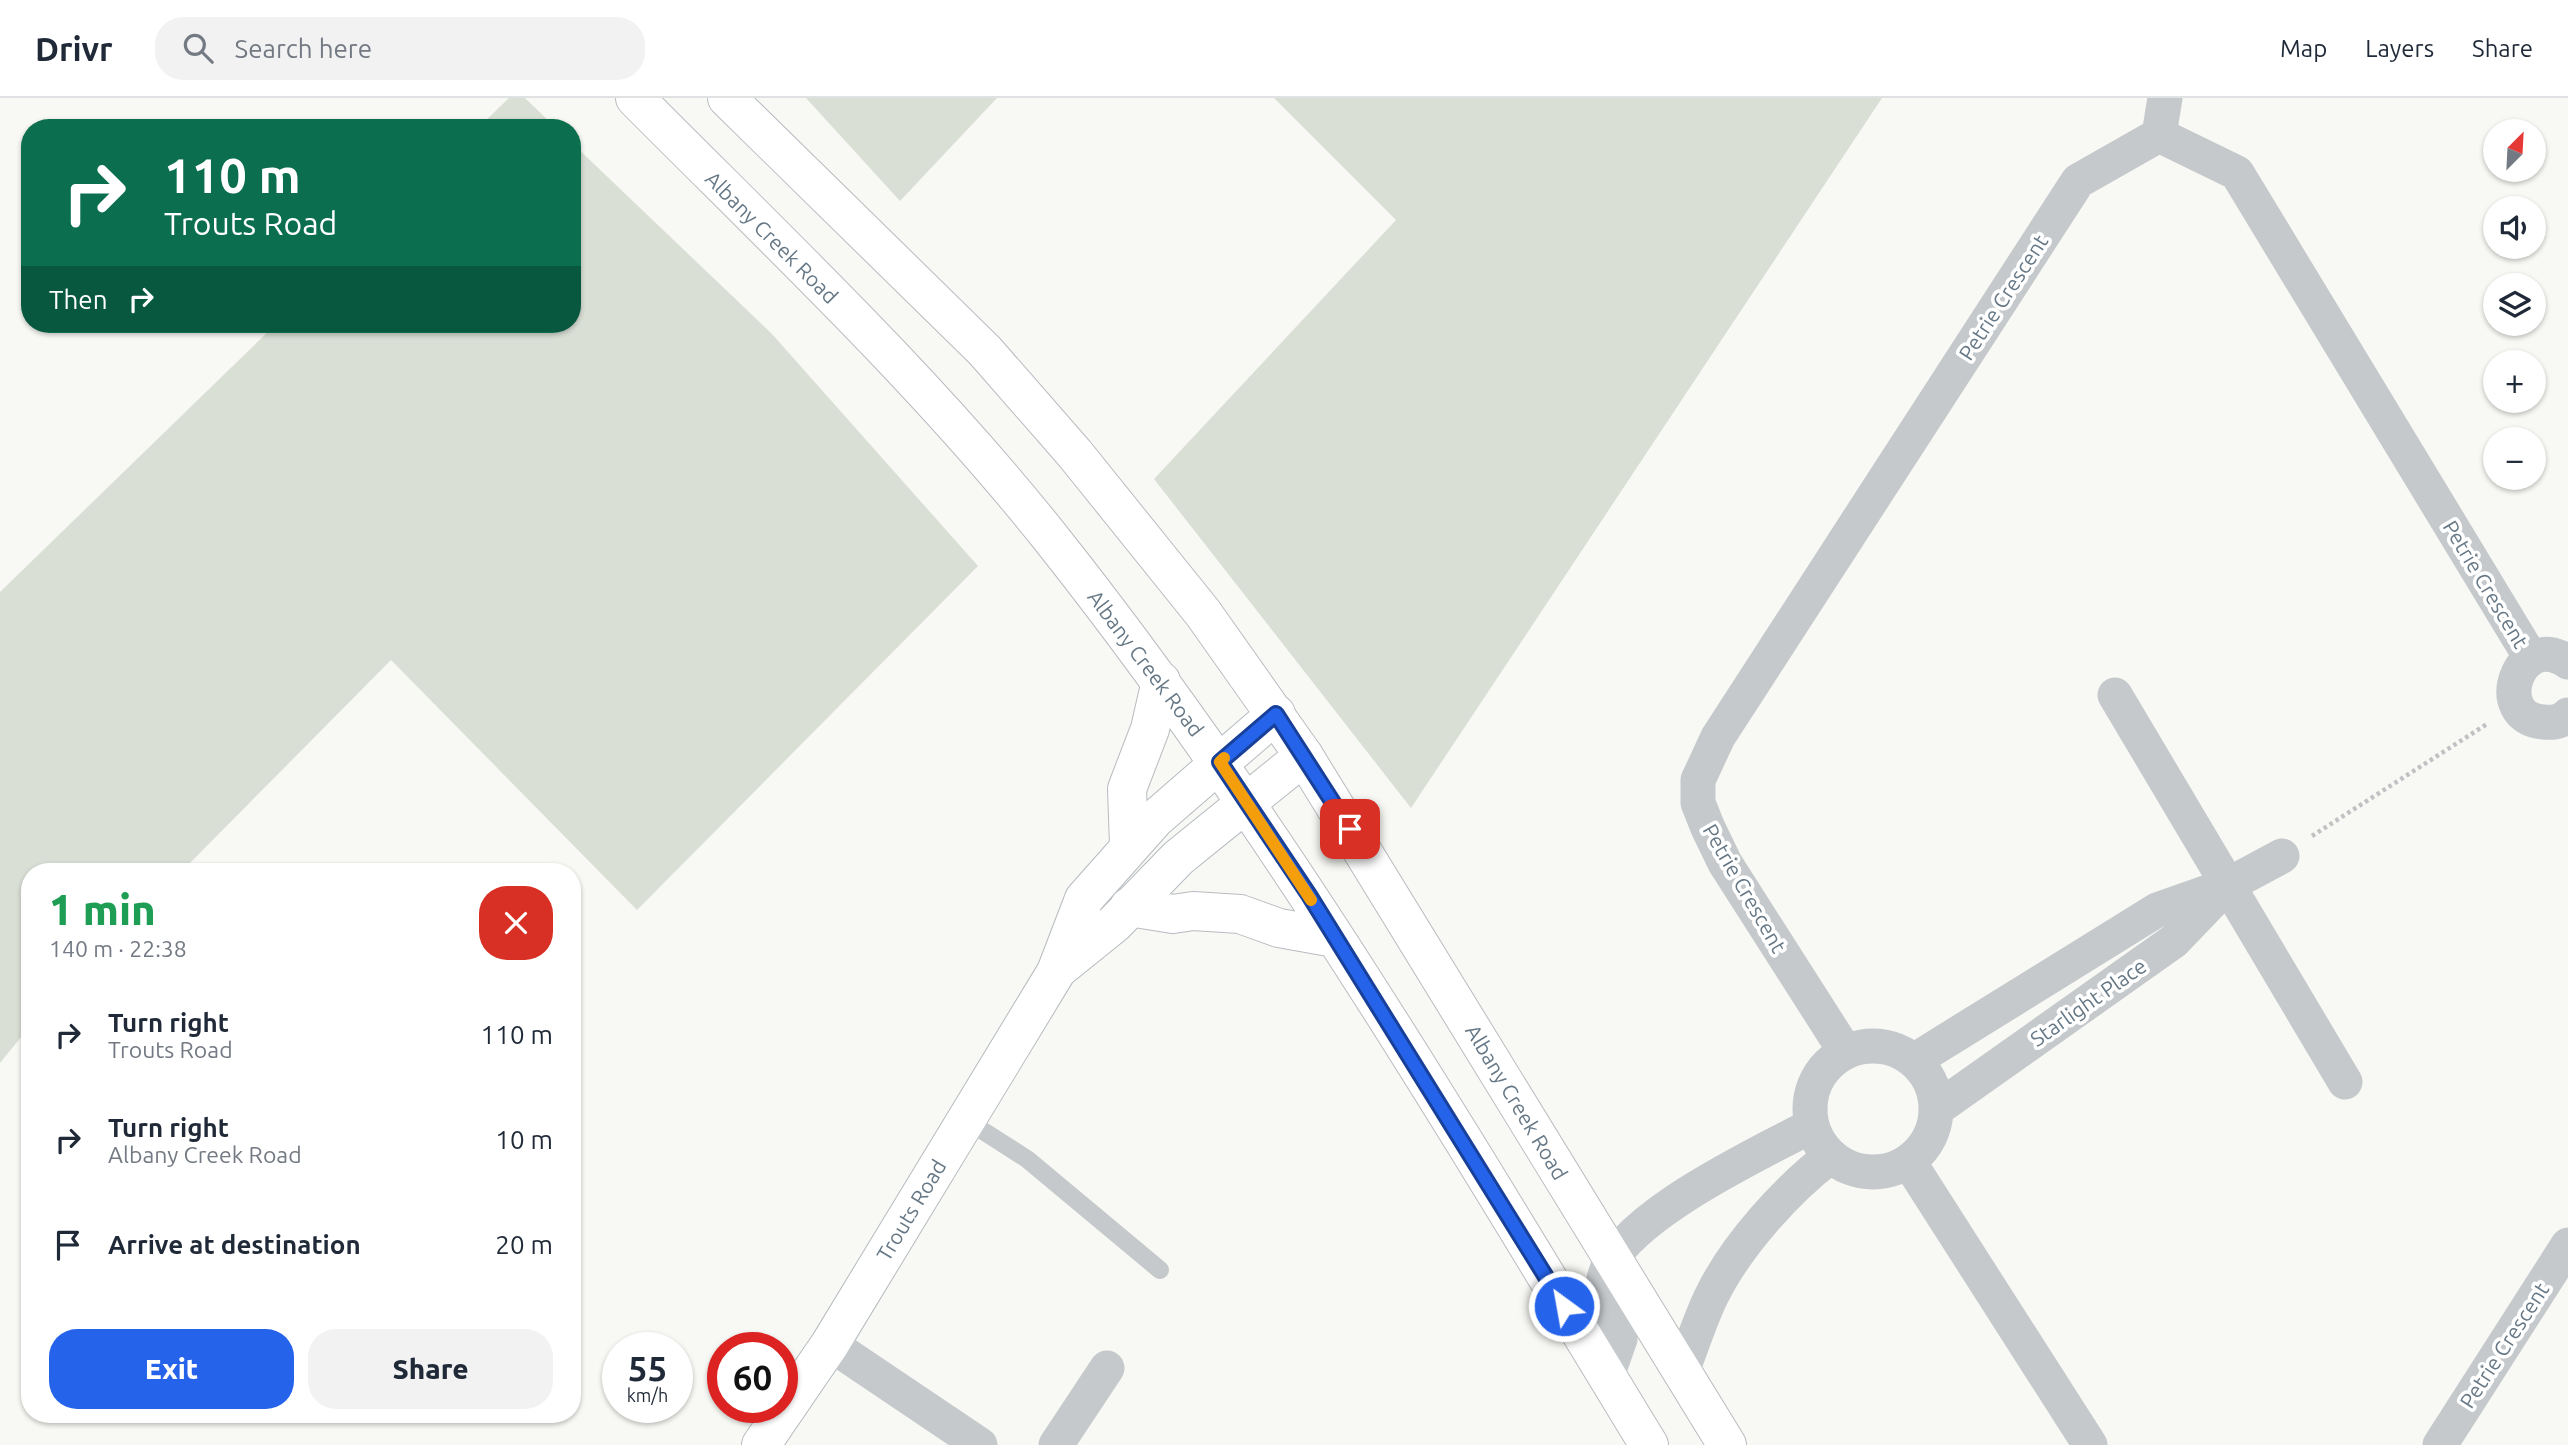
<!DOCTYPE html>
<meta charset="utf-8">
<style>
:root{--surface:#fff;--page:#f2f2f3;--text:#1f2937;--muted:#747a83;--line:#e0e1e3;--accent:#2563eb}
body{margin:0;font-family:Ubuntu,sans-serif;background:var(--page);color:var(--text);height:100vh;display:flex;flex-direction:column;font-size:26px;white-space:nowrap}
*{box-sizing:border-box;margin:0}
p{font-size:23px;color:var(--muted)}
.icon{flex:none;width:38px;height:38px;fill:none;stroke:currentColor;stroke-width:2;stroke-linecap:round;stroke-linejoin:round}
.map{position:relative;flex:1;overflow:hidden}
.side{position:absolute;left:21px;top:765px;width:560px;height:560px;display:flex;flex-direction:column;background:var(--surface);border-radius:28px;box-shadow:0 2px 5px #0004}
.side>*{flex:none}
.top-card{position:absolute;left:21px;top:21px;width:560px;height:214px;border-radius:28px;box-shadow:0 2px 5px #0004;background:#0b6e4f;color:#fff;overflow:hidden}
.needle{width:46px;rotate:24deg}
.controls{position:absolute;left:2483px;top:21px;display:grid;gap:14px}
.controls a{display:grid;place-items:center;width:63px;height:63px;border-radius:50%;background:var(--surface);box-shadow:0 2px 5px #0004;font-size:35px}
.speed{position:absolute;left:602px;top:1234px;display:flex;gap:14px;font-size:35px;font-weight:700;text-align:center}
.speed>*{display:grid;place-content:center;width:91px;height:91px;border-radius:50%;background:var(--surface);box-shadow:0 2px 5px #0004;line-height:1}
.speed small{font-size:18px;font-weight:400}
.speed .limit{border:10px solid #d22;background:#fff;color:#111}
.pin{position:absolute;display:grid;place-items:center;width:60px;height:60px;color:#fff;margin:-30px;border-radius:14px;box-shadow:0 4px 10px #0006}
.me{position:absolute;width:77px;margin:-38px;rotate:328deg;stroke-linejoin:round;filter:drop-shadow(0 0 5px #0008)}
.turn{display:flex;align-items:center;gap:24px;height:147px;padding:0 28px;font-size:32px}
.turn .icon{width:91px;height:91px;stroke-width:2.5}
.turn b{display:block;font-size:49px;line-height:60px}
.then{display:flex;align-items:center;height:66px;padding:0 28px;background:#0003;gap:14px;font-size:26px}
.round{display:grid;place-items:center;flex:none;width:74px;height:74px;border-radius:28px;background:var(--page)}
.head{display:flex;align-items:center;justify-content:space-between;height:119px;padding:0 28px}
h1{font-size:42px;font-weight:800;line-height:52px;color:#1e9e55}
.primary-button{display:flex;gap:14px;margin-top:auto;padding:14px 28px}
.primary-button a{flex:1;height:80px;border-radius:28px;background:var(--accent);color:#fff;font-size:28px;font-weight:800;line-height:80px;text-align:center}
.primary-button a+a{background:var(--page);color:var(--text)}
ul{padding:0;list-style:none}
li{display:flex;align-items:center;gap:21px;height:105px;padding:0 28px}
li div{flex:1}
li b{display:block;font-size:26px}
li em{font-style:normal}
header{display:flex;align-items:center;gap:42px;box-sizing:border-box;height:98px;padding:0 35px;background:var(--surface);border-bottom:2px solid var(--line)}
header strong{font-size:33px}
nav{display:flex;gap:38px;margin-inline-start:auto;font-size:24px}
.search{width:490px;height:63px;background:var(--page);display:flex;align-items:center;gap:18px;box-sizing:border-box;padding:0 24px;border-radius:28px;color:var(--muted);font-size:26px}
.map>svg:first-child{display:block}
</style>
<header>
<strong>Drivr</strong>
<div class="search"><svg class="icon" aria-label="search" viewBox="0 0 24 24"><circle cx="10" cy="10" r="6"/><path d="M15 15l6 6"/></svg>Search here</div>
<nav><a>Map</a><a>Layers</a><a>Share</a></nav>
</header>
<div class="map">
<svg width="2568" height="1347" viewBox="0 0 2568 1347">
<rect width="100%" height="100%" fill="#f8f8f4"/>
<path fill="#d9dfd5" d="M509 0H525L556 30H478Z
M806 0H997L900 103Z
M1274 0H1882L1411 710 1154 381 1396 122Z
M572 45 772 236 978 468 637 812 391 562 182 773 30 774V928L0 965V494L276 226H572Z"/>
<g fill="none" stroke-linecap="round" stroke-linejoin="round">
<defs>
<path id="secondary" d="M1057 872 1114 826 1178 760 1304 658
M761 1347 830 1246 1056 874 1084 801 1155 721 1276 616"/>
<path id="primary" d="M635 0C776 142 925 282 1050 439 1276 723 1460 1037 1649 1347
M727 0 985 253 1075 356 1203 515 1304 658 1727 1347
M1129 747 1127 691 1150 631 1161 583
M1129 809 1173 816 1193 813 1240 816 1279 830 1335 840"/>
</defs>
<use href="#secondary" stroke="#b5bbbf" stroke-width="40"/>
<use href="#primary" stroke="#b8bcc0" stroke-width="40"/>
<path stroke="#bfc1c3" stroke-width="4.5" stroke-dasharray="3.5 3.5" stroke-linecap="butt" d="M2312 738 2487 626"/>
<path stroke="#c5c9cc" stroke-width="18" d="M966 1022 1027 1061 1160 1172"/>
<path stroke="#c5c9cc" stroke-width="35" d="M2159 37 2165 0
M2568 564C2518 530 2489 620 2543 624 2552 625 2561 624 2568 617
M2115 597 2345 984
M1810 1011a63 63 0 1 1 126 0a63 63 0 1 1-126 0Z
M1845 953 1725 765 1708 730 1698 705V682L1718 639 2078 83 2159 37 2237 75 2531 560
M1915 962 2157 812 2228 787 2282 758
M1938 1010 2174 843 2223 792
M1909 1064 2090 1347
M830 1246 980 1347
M1682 1273C1692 1248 1700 1221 1712 1197 1736 1148 1787 1091 1831 1058
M1607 1278 1620 1241C1611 1222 1599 1203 1604 1181 1615 1122 1760 1055 1811 1028
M1056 1347 1107 1270
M2440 1347 2568 1147"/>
<use href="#secondary" stroke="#fff" stroke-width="38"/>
<use href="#primary" stroke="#fff" stroke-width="38"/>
</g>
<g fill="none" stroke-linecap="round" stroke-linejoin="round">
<defs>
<path id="route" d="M1350 731 1276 616 1220 664 1309 797 1564 1208"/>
</defs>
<use href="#route" stroke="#184099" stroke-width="18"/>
<use href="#route" stroke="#2563eb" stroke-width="12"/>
<path stroke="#f59e0b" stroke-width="12" d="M1224 660 1220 664 1311 802"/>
</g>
<g text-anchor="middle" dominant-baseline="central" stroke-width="7" stroke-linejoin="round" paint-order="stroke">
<g font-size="21" fill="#667886" stroke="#fff">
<text transform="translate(772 139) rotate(45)">Albany Creek Road</text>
<text transform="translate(2003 199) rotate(-57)">Petrie Crescent</text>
<text transform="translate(2486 486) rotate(59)">Petrie Crescent</text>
<text transform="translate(1146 565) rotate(53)">Albany Creek Road</text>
<text transform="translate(1745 790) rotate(60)">Petrie Crescent</text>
<text transform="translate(2088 904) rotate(-35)">Starlight Place</text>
<text transform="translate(1517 1004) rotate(59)">Albany Creek Road</text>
<text transform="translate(911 1112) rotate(-59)">Trouts Road</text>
<text transform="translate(2504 1247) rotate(-57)">Petrie Crescent</text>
</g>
</g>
</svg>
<div class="controls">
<a><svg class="needle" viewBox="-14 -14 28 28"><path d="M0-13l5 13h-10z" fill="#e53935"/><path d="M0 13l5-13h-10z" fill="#747a83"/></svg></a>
<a><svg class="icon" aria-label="sound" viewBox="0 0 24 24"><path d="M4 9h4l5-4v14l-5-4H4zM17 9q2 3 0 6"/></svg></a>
<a><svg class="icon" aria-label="layers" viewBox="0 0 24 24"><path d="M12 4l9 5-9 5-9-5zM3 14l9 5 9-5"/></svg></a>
<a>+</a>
<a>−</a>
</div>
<div class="speed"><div>55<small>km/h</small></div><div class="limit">60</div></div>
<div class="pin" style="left:1350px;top:731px;background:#d93025"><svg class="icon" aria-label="arrive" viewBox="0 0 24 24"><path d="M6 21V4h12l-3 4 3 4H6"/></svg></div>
<svg class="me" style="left:1564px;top:1208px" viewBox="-20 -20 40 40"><circle r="17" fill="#2563eb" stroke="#fff" stroke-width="3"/><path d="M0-11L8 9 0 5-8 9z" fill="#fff"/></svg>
<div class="top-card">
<div class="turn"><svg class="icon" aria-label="right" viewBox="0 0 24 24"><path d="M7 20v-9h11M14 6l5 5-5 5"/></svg><div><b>110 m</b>Trouts Road</div></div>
<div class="then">Then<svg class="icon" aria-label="right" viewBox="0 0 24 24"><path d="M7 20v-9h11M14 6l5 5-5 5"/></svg></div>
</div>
<section class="side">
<div class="head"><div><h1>1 min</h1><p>140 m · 22:38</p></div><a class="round" style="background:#d93025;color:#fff"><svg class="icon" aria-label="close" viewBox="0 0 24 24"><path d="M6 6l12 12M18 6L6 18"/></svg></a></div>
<ul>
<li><svg class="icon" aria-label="right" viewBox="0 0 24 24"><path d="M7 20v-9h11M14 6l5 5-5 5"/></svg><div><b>Turn right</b><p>Trouts Road</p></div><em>110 m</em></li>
<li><svg class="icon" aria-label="right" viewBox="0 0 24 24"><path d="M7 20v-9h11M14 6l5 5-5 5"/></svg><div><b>Turn right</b><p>Albany Creek Road</p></div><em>10 m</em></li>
<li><svg class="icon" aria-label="arrive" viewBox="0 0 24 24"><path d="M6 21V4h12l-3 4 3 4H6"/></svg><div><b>Arrive at destination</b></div><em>20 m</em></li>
</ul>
<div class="primary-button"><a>Exit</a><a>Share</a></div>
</section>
</div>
